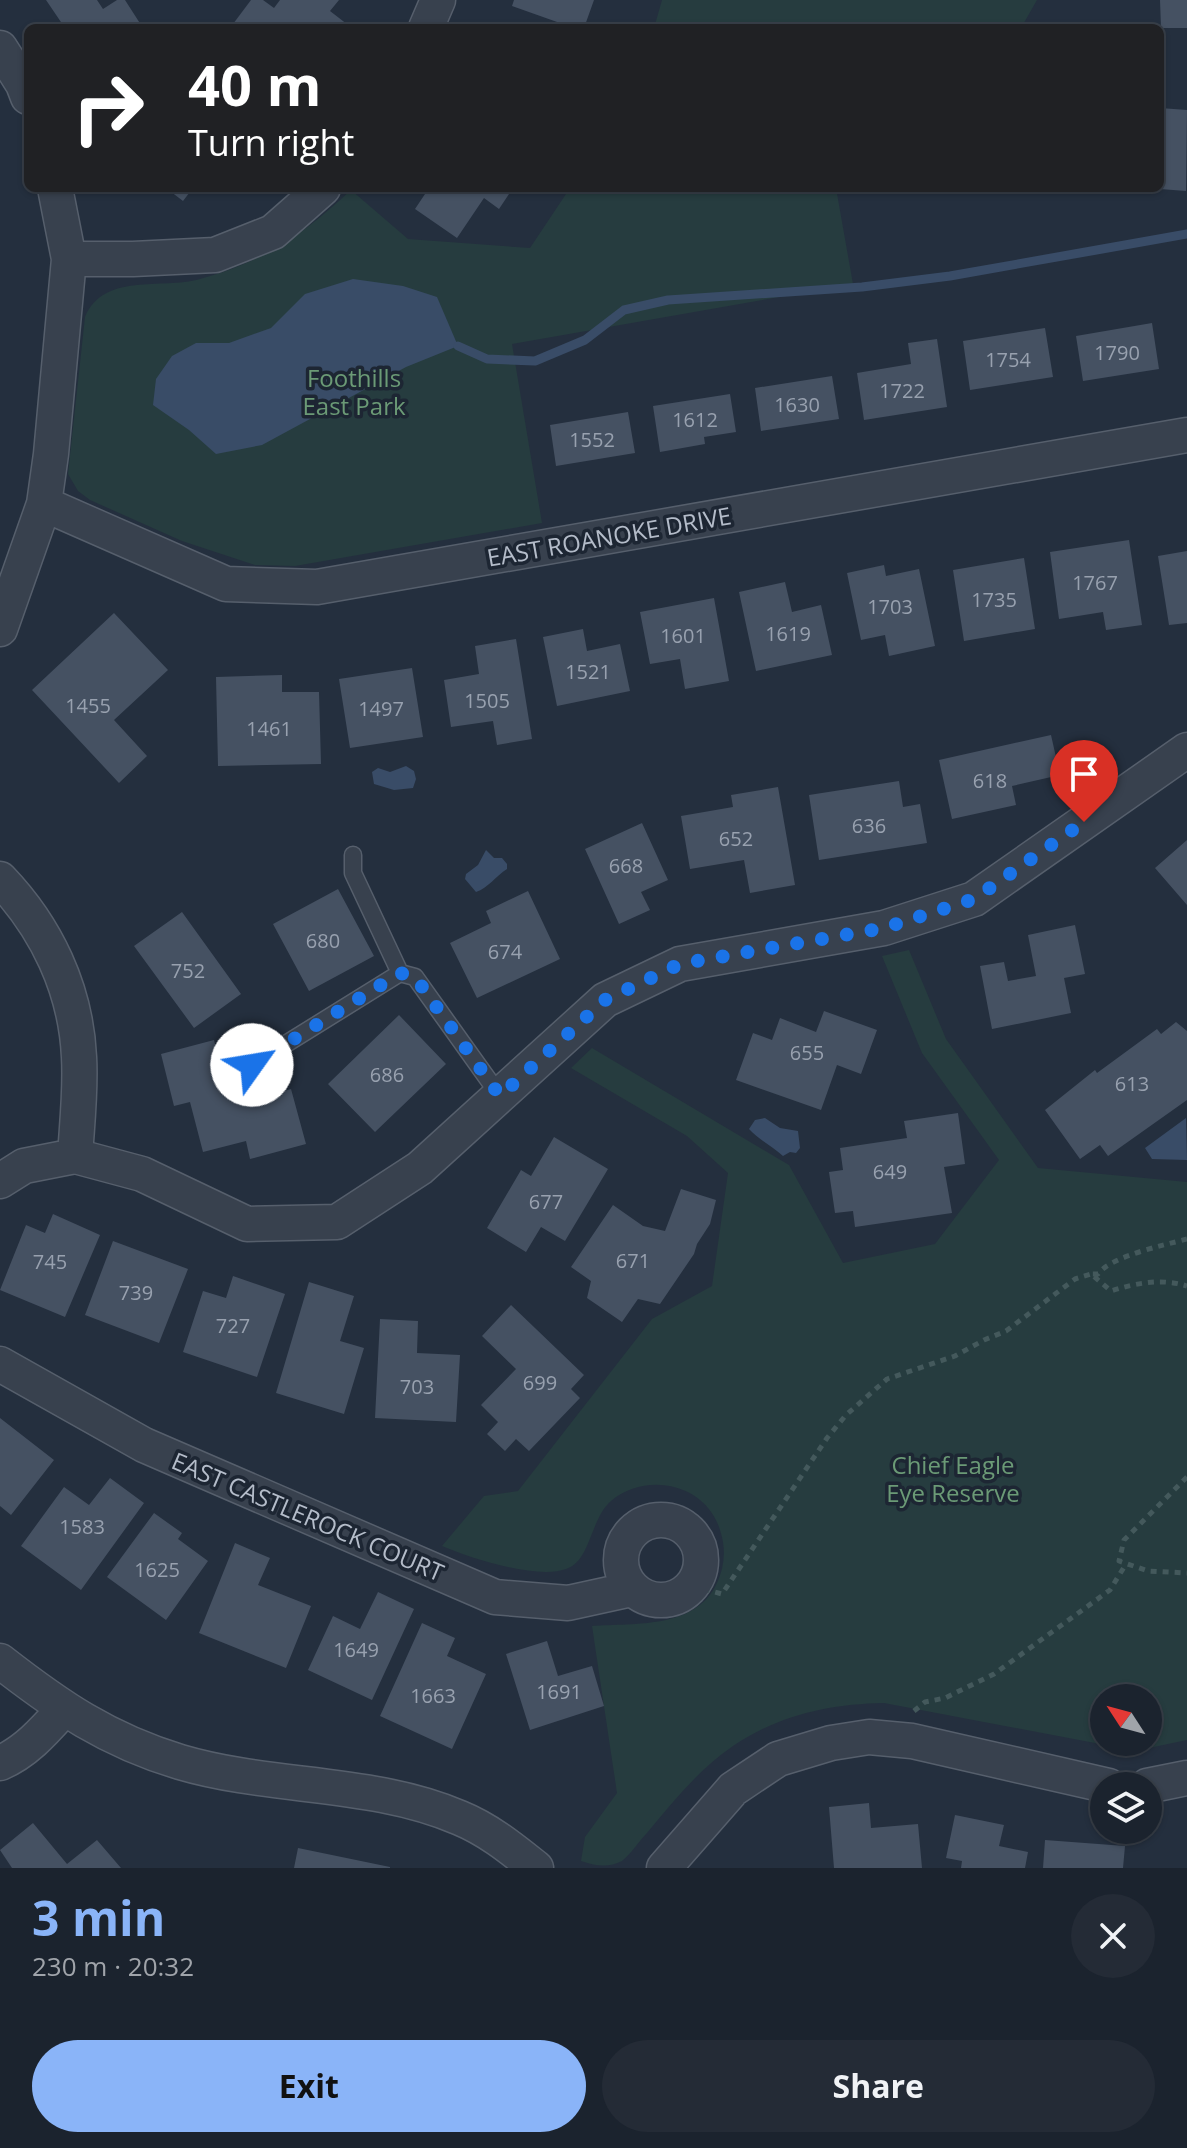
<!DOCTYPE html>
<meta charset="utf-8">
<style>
:root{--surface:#1b232e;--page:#242b36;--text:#f1f3f6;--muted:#a0a4aa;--line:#39404a;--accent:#8ab4f8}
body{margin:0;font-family:"Open Sans",sans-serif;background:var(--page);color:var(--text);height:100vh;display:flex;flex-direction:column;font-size:30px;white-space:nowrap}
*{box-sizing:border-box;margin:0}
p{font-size:26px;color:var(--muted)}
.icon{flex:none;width:44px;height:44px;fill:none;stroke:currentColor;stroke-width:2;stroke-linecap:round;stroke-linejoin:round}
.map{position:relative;height:1868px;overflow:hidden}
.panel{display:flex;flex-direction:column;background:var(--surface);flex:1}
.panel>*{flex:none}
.banner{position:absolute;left:24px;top:24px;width:1140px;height:168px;border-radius:12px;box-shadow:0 2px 6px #0004,0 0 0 2px var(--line);background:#202124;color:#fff;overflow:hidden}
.needle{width:52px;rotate:306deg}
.buttons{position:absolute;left:1090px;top:1684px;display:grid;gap:16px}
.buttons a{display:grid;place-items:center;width:72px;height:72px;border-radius:50%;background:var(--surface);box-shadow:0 2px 6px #0004,0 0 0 2px var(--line);font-size:40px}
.pin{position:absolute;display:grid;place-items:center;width:68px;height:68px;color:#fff;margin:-82px -34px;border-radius:50% 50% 50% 0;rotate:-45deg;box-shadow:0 0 8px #0007}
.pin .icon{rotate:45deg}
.me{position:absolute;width:88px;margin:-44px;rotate:58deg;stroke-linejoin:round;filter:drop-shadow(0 0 6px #0008)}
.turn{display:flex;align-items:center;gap:28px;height:168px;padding:0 32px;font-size:36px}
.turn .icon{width:104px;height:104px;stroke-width:2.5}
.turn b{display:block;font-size:56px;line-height:68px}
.round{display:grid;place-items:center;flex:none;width:84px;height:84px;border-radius:42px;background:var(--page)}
.head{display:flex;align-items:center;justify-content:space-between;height:136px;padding:0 32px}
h1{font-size:48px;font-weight:700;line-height:60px;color:var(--accent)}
.action{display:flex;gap:16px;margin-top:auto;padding:16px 32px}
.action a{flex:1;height:92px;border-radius:48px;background:var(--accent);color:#111;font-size:32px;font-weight:700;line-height:92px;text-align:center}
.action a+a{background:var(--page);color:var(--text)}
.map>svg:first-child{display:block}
</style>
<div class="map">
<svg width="1187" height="1868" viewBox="0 0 1187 1868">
<rect width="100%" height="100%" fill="#242f3e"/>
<path fill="#263c3f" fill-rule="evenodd" d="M662 0H1037L1021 28H654Z
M570 188H836L853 284 512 344 542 523 295 566 255 565 182 541 90 500 78 491 68 474 85 317C104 272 161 290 200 279 263 262 304 234 351 190L408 239 530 248Z
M909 950 946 1039 1038 1168 1187 1182V1740L1149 1748 1116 1747 884 1703C830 1704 779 1715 733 1746 699 1769 673 1802 647 1833 639 1841 631 1854 622 1861 609 1868 595 1866 581 1861L585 1837 617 1793 592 1626C635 1623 696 1629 717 1583 725 1566 726 1548 720 1530 706 1484 647 1471 611 1501 590 1519 591 1561 566 1569 537 1580 470 1558 442 1546L484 1496 518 1491 652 1319 712 1286 728 1173 687 1136 571 1068 592 1048 789 1165 843 1263 935 1244 999 1160 922 1053 882 956ZM1148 1698V1742H1104V1698Z"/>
<path fill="#394c67" d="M353 279 403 286 437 297 458 346 406 367 262 445 216 454 189 430 153 405 156 379 172 356 196 343H229L271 328 305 294Z
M406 766 414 771 416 779 413 788 394 790 374 784 372 772 378 768 390 772Z
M486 850 494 858H502L507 864V869C496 876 488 888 476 892L465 879 466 874 478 865Z
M765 1118 780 1128 798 1131 800 1148 796 1153 790 1152 783 1156C772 1146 759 1140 749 1129L755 1120Z
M1186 1118 1187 1160 1152 1159 1145 1148Z"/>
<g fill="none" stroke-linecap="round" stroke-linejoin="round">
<path stroke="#394c67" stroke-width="9" d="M458 346 487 359 535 361 585 340 624 310 668 300 862 287 950 276 1187 234"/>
</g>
<path fill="#455162" d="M46 0H97L103 9 117 0H125L143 28H65Z
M251 0H263L274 8 280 0H339L330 11 352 28H237L233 24Z
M514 0H594L584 28H574L512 6Z
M1160 0H1187V28H1161Z
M1160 108 1187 110 1186 191 1160 189Z
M166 188H193L183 201Z
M429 188H513L499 209 484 198 457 238 415 209Z
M1152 323 1159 369 1083 381 1076 336Z
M1045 328 1053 377 970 390 963 341Z
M937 339 947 407 864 420 857 373 911 364 908 343Z
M832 376 839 419 761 431 755 388Z
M730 394 736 432 704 437 705 444 660 452 653 406Z
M628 412 635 453 556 466 550 425Z
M1129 540 1142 625 1106 630 1103 612 1059 619 1050 552Z
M1187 551V623L1169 625 1158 556Z
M1024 558 1035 629 964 641 953 570Z
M884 565 886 576 919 569 935 646 889 656 885 635 861 640 847 573Z
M785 582 792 612 821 605 832 655 756 671 739 592Z
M714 598 729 681 685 689 680 659 650 664 640 612Z
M114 613 168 670 114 720 147 756 119 783 32 690Z
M583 629 587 651 620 644 630 691 557 706 543 637Z
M516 639 532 739 497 745 493 721 451 727 444 680 479 674 475 646Z
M412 668 423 737 350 748 339 679Z
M282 675V692H319L321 764 218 766 216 677Z
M1051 735 1060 775 1012 786 1016 805 952 819 939 760Z
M899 781 903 807 920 804 927 843 819 860 809 795Z
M778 787 795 885 750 893 744 860 690 869 681 816 733 807 731 795Z
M642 823 668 880 641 892 650 910 619 924 585 849Z
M1187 840V905L1155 868Z
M338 889 374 956 309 991 273 924Z
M528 891 560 959 477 998 450 943 491 923 486 911Z
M182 912 241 994 194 1028 134 946Z
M1075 925 1085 974 1064 978 1071 1013 992 1029 980 966 1004 962 1008 981 1036 976 1028 935Z
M824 1011 877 1030 861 1074 837 1065 821 1110 736 1080 753 1033 772 1040 780 1018 816 1032Z
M399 1015 446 1064 375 1132 328 1084Z
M1176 1022 1187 1031V1100L1108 1156 1100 1145 1080 1159 1045 1110 1095 1070 1097 1073 1157 1029 1161 1034Z
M214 1040 227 1090 242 1086 246 1102 291 1089 306 1144 250 1159 246 1141 203 1152 190 1102 174 1106 161 1054Z
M958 1113 965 1164 944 1167 952 1213 855 1227 853 1211 835 1213 829 1172 843 1170 840 1148 907 1138 904 1121Z
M554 1137 608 1169 565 1241 541 1227 526 1252 487 1228 521 1170 531 1176Z
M681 1189 716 1200 710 1224 697 1244 694 1254 660 1304 638 1299 622 1322 587 1298 591 1281 571 1267 613 1205 643 1226 665 1231Z
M53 1214 100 1235 65 1317 0 1290 26 1225 45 1233Z
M113 1241 188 1269 159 1343 85 1315Z
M233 1276 285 1294 257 1377 183 1352 203 1291 226 1298Z
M309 1282 354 1296 340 1341 364 1348 344 1414 276 1393Z
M511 1305 584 1375 571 1389 580 1398 529 1451 516 1439 505 1451 487 1434 498 1422 481 1405 516 1369 482 1336Z
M380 1319 418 1321 417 1353 460 1355 456 1422 375 1418Z
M0 1418 54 1460 11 1515 0 1506Z
M110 1478 144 1503 81 1590 21 1546 64 1487 89 1505Z
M154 1513 182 1533 178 1539 208 1561 166 1620 107 1577Z
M235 1543 270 1558 258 1585 311 1606 286 1668 199 1633Z
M378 1592 414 1609 372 1700 308 1670 333 1616 360 1629Z
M422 1623 455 1638 447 1656 486 1674 452 1749 380 1716Z
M547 1641 558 1676 592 1666 604 1706 530 1730 506 1654Z
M869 1803 871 1828 918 1824 922 1868H834L829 1807Z
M955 1815 1004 1825 999 1846 1028 1852 1025 1868H961L962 1861 946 1858Z
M33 1823 67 1864 97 1840 121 1868H12L0 1850Z
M1045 1840 1125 1846 1123 1868H1043Z
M298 1848 390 1867V1868H294Z"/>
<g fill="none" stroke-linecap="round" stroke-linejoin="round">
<defs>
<path id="service" d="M353 855V873L400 973
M252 1065 400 973 415 977 500 1096"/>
<path id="minor" d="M426 28 438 0
M0 48 23 84 28 97
M69 259H133L215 255 273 232 323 188
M44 504 226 584 317 587 1187 435
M0 629 44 504 51 454 69 259 55 188
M0 879C46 927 76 989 79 1057 81 1089 77 1124 75 1156
M0 1181 24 1166 75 1156 142 1174 247 1224 337 1222 420 1168 605 1000 680 964 884 928 974 899 1187 750
M0 1364 144 1445 495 1597 568 1603 632 1589
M621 1560a40 40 0 1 1 80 0a40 40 0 1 1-80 0Z
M0 1661C59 1707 107 1740 180 1762 271 1789 372 1780 460 1818 489 1830 512 1849 536 1868
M0 1763C26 1752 45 1730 63 1710
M1147 1786 1187 1778
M664 1868 733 1789 778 1759 831 1743 869 1737 912 1741 1109 1786"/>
</defs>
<use href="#service" stroke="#565f6c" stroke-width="19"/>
<use href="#minor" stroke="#565f6c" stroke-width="37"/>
<path stroke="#44595c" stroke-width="5" stroke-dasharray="6 6" stroke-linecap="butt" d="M1187 1239C1165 1245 1111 1256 1098 1274H1091L1111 1291C1136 1283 1162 1278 1187 1286
M1187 1477 1124 1540 1119 1561 1148 1571 1187 1573
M692 1586 722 1594 827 1438 846 1415 887 1379 955 1356 984 1340 1006 1331 1075 1279 1091 1274
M914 1711 925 1702 945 1698 994 1674 1110 1590 1126 1564"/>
<use href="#service" stroke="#38414e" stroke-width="16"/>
<use href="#minor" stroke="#38414e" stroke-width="34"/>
</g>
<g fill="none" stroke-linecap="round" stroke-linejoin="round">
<path stroke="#1a73e8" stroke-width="14" stroke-dasharray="0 25.2" d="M252 1065 400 973 415 977 500 1096 605 1000 680 964 884 928 974 899 1084 822"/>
</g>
<g text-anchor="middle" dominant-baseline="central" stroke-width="7" stroke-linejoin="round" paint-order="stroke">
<g font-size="20" fill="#98a1af">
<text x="1117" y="352">1790</text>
<text x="1008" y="359">1754</text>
<text x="902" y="390">1722</text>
<text x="797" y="404">1630</text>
<text x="695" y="419">1612</text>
<text x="592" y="439">1552</text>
<text x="1095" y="582">1767</text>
<text x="994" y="599">1735</text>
<text x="890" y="606">1703</text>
<text x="788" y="633">1619</text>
<text x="683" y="635">1601</text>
<text x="588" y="671">1521</text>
<text x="487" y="700">1505</text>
<text x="88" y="705">1455</text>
<text x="381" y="708">1497</text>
<text x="269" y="728">1461</text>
<text x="990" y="780">618</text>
<text x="869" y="825">636</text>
<text x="736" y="838">652</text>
<text x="626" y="865">668</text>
<text x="323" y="940">680</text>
<text x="505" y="951">674</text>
<text x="188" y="970">752</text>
<text x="807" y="1052">655</text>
<text x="387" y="1074">686</text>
<text x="1132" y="1083">613</text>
<text x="890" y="1171">649</text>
<text x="546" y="1201">677</text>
<text x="633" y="1260">671</text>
<text x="50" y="1261">745</text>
<text x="136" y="1292">739</text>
<text x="233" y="1325">727</text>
<text x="540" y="1382">699</text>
<text x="417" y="1386">703</text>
<text x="82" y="1526">1583</text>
<text x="157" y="1569">1625</text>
<text x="356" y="1649">1649</text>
<text x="559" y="1691">1691</text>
<text x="433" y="1695">1663</text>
</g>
<g font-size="24" fill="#6b9a76" stroke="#1d2633">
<text x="354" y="377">Foothills<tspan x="354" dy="28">East Park</tspan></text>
<text x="953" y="1464">Chief Eagle<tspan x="953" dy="28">Eye Reserve</tspan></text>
</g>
<g font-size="24" fill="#b4bcc9" stroke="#1d2633">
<text transform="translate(609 536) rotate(-10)">EAST ROANOKE DRIVE</text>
<text transform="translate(308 1516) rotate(23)">EAST CASTLEROCK COURT</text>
</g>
</g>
</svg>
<div class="buttons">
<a><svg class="needle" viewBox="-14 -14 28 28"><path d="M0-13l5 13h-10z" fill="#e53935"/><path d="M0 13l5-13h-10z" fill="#a0a4aa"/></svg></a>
<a><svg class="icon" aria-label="layers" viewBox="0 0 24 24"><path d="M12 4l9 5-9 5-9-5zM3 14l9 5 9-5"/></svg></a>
</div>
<div class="pin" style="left:1084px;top:822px;background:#d93025"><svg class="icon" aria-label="arrive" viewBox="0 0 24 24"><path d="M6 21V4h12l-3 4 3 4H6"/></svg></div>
<svg class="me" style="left:252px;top:1065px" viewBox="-20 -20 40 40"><circle r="19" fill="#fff"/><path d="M0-13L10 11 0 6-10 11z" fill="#1a73e8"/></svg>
<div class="banner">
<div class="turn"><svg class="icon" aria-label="right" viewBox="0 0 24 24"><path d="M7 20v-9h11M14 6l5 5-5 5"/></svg><div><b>40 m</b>Turn right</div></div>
</div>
</div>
<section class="panel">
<div class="head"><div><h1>3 min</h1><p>230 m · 20:32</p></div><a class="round"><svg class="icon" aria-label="close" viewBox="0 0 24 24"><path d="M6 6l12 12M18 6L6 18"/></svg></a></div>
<div class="action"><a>Exit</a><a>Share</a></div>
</section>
